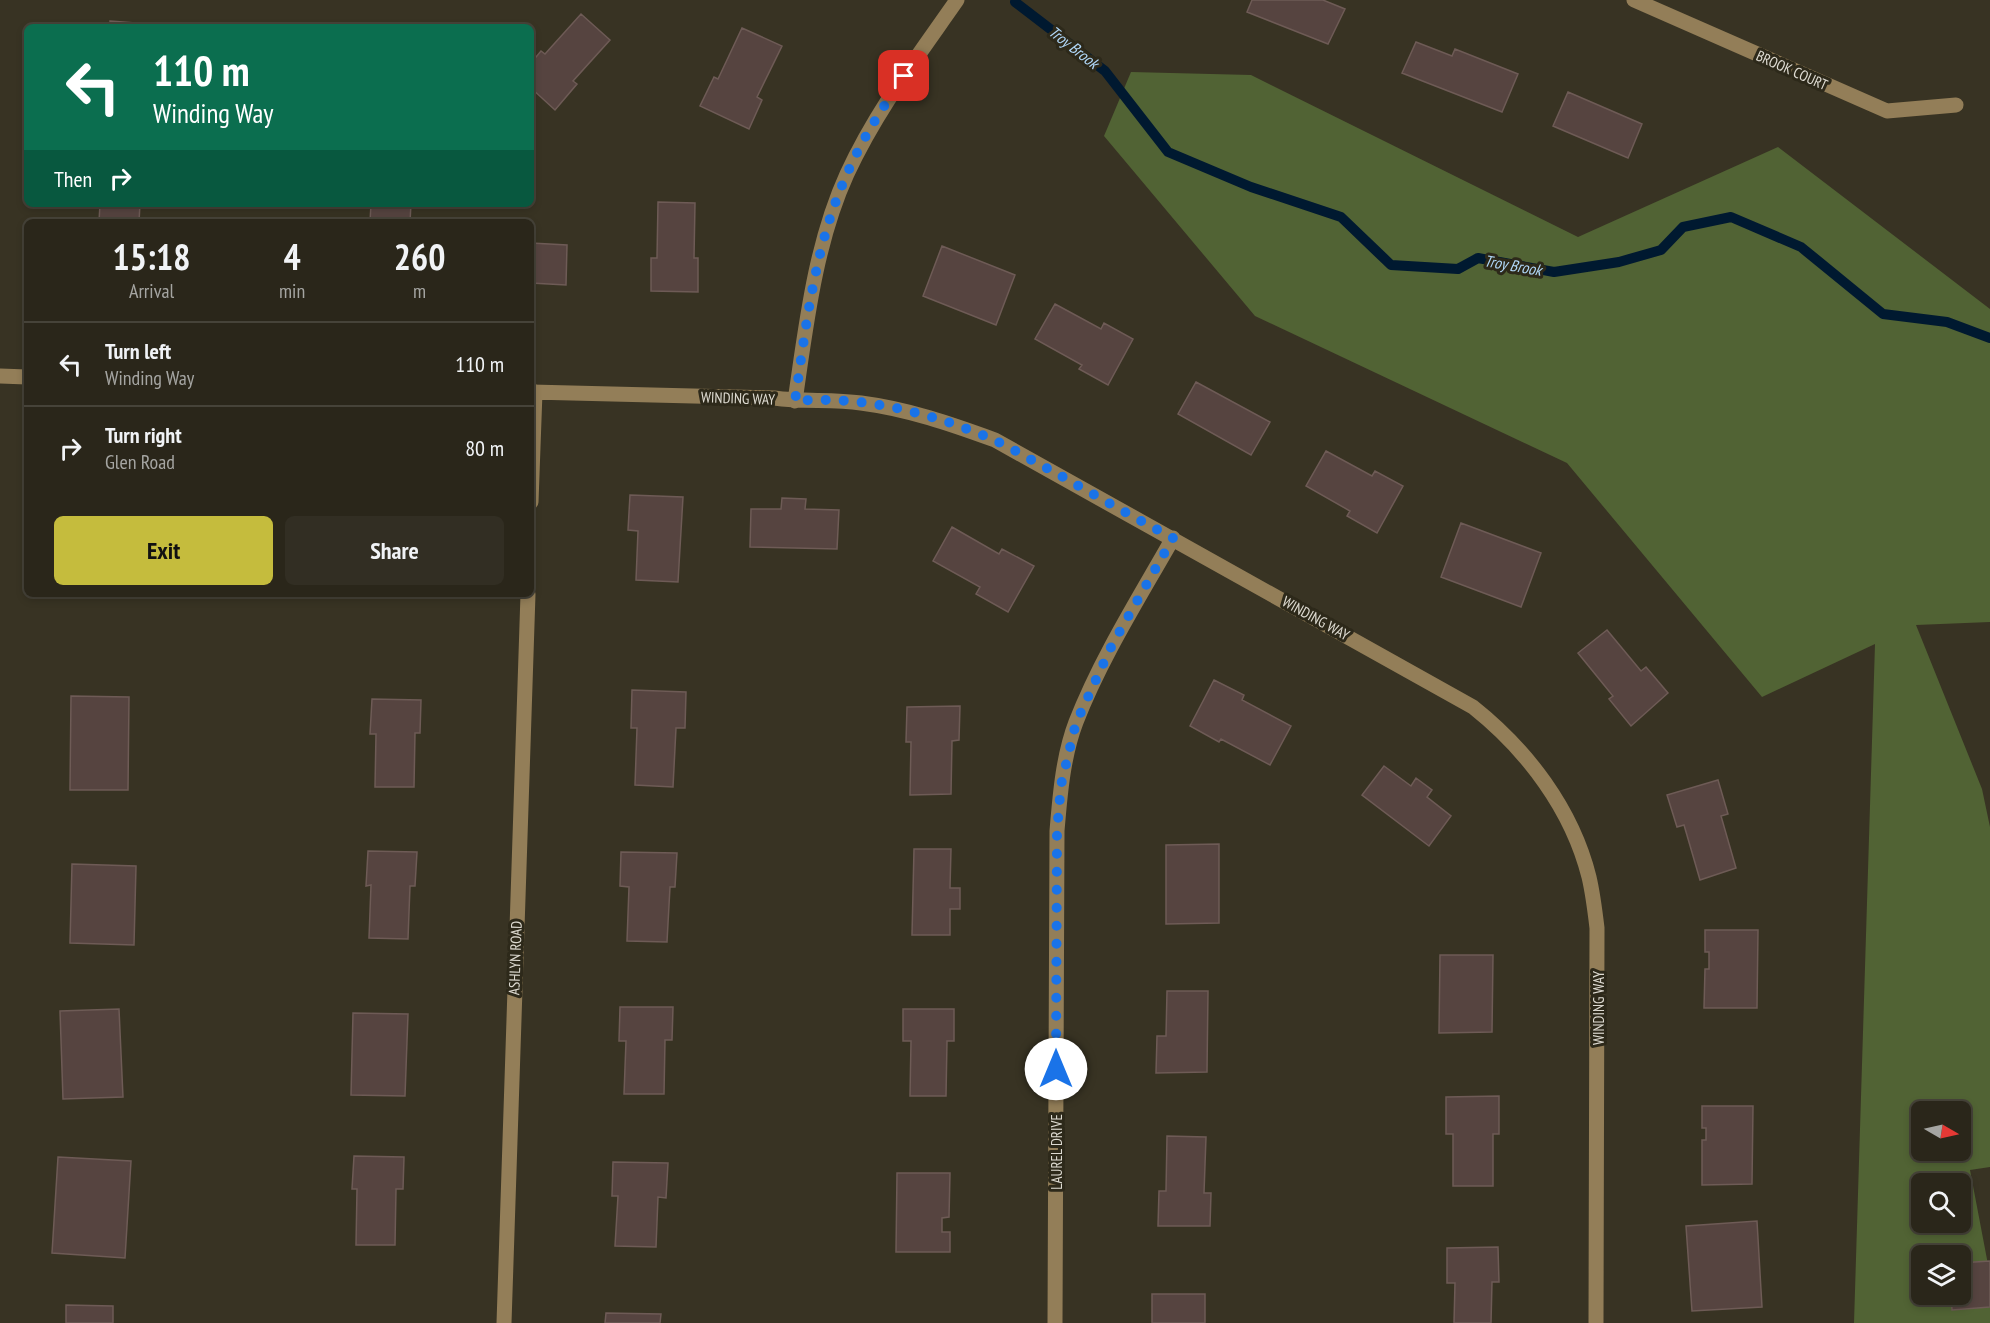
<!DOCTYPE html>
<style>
:root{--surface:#2a261a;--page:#322e23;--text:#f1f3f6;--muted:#a5a5a2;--line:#464339;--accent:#c5bc3d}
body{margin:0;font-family:"PT Sans Narrow",sans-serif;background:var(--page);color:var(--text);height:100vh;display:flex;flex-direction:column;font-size:22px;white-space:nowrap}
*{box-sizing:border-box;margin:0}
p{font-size:20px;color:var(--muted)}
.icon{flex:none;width:33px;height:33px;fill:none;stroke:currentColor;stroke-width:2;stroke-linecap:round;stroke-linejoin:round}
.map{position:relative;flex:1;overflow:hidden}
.details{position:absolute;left:24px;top:219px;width:510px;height:378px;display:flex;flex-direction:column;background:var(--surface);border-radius:9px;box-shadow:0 3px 9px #0003,0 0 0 2px var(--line)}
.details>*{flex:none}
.hud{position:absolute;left:24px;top:24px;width:510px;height:183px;border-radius:9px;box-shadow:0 3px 9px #0003,0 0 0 2px var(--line);background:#0b6e4f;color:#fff;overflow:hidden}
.needle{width:39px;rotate:99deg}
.tools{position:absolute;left:1911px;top:1101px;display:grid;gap:12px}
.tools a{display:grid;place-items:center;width:60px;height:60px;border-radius:9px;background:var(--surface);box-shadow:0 3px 9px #0003,0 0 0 2px var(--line);font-size:30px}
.pin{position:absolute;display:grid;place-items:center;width:51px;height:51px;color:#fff;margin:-26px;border-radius:12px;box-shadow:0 3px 9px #0006}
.me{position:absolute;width:66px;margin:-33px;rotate:0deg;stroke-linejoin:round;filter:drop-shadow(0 0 4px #0008)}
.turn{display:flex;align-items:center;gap:21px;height:126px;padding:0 30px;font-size:27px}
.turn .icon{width:78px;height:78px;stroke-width:2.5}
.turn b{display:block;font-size:42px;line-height:51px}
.then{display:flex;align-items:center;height:57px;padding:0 30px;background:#0003;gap:12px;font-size:22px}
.eta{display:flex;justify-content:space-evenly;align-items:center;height:102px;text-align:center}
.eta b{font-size:36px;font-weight:800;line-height:42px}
.action{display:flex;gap:12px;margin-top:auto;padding:12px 30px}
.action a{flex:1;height:69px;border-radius:9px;background:var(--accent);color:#111;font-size:24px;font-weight:800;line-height:69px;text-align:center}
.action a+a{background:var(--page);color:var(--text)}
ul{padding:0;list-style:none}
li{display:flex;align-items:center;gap:18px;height:84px;padding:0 30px;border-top:2px solid var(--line)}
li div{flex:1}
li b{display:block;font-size:22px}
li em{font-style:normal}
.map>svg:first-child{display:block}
</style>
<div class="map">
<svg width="1990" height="1323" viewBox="0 0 1990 1323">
<rect width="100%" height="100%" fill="#383323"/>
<path fill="#516334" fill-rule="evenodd" d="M1131 72 1251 75 1578 237 1778 147 1990 309V622L1916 625 1982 789 1990 827V1167L1970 1170 1990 1275V1323H1854L1875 644 1762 697 1567 463 1255 316 1104 136ZM1922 1112H1960V1150H1922ZM1922 1184H1960V1222H1922ZM1922 1256H1960V1294H1922Z"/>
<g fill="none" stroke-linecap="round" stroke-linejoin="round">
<path stroke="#001930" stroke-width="10" d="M1015 2 1105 71 1168 152 1251 187 1341 217 1391 265 1458 269 1478 258 1554 272 1619 262 1661 250 1683 227 1731 217 1801 247 1883 314 1947 322 1990 338"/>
</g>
<path fill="#564440" stroke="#6e5b56" stroke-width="1.5" d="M1252 0H1323L1345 9 1328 44 1247 12Z
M581 14 610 40 573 81 577 84 555 110 531 88V63L541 51 545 54Z
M110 21 148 24V27H110Z
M742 28 782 46 757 97 762 100 749 129 700 106 714 77 718 79Z
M1416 42 1452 56 1455 49 1518 74 1502 112 1402 73Z
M1568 92 1642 124 1628 158 1553 126Z
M658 202 695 203 694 258H698V292L651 291V258H657Z
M100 204H140L139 222H99Z
M371 204H411L410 222H370Z
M531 243 567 245 566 285 531 283Z
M942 246 1015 275 996 325 923 296Z
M1055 304 1101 329 1104 323 1133 339 1108 385 1079 369 1082 365 1035 339Z
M1196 382 1270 422 1251 455 1178 414Z
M1326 451 1372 476 1375 471 1403 486 1377 533 1347 516 1350 511 1306 486Z
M630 495 683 497 678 582 636 580 638 531 628 530Z
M782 498 806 499 805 509 839 510 837 549 750 547 751 509H781Z
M1461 523 1541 553 1521 607 1441 577Z
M952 527 999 554 1002 549 1034 566 1008 612 976 594 980 587 933 561Z
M1607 630 1641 671 1646 667 1668 693 1631 726 1609 699 1613 696 1578 653Z
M1214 680 1244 695 1242 700 1291 726 1270 765 1221 739 1219 742 1190 726Z
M632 690 686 692 685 728H676L673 787 635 785 637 728H631Z
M71 696 129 697 128 790H70Z
M372 699 421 700 420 733H415L414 787H375L376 734H370Z
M960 706 959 740 952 741 951 794 910 795 911 742H906L907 707Z
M1384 766 1411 786 1416 778 1432 790 1427 797 1451 816 1429 846 1362 795Z
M1718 780 1728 814 1721 816 1736 868 1700 880 1684 825 1677 827 1667 795Z
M1219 844V923L1166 924V845Z
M914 849H951L950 888H960V909H950V935H912Z
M368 851 417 852 415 886H410L408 939 369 938 371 885 366 886Z
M621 852 677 853 675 887H670L667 942 627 941 629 887 620 886Z
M72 864 136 866 134 945 70 943Z
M1705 930H1758L1757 1008H1704L1705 969H1709V952H1705Z
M1440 955H1493L1492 1032 1439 1033Z
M1167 991H1208L1207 1072 1156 1073 1157 1036H1166Z
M620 1007H673L672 1040H665L664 1094H624L626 1041H619Z
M119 1009 123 1097 63 1099 60 1011Z
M903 1009H954V1041H947L946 1096H910L911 1041H903Z
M353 1013 408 1014 405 1096 351 1095Z
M1499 1096V1134H1493V1186H1453V1134H1446V1097Z
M1702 1106H1753L1752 1184 1702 1185V1140H1706V1128H1702Z
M1167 1136 1206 1137 1204 1193H1211L1210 1226H1158L1159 1191H1166Z
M354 1156 404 1157 403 1189H396L395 1245H356L357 1189H352Z
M58 1157 131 1161 125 1258 52 1253Z
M613 1162 668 1163 666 1198 658 1197 656 1247 615 1246 618 1196H612Z
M897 1173H950L949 1217 942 1218V1232H950V1252H896Z
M1757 1221 1762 1307 1692 1311 1686 1226Z
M1498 1247 1499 1282H1492L1491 1323H1454L1455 1283H1447V1248Z
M1990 1261V1307L1952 1310 1951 1294H1960V1263Z
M1152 1294H1205V1323H1152Z
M66 1305 113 1306V1323H66Z
M606 1313 661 1314 660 1323H605Z"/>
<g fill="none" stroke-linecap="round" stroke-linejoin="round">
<path stroke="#937e58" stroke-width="15" d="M1634 0 1887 111 1956 105
M0 376 27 377
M531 392 774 398C803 402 832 399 861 403 908 409 951 424 995 440L1473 707C1527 750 1572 809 1589 877 1593 894 1595 911 1597 928L1596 1323
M795 401C806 326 815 244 847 174 876 111 918 56 957 0
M531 502 535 392
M504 1323 528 594
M1055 1323 1057 831C1060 795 1063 756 1076 722 1101 658 1139 598 1173 538"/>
</g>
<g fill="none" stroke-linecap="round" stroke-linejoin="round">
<path stroke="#1a73e8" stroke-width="10" stroke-dasharray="0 18" d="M904 76C883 107 862 139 847 174 815 244 806 326 795 401 861 395 933 413 994 440 1014 449 1034 462 1054 472 1093 494 1133 517 1173 538L1112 645 1076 723 1061 785 1057 831 1056 1069"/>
</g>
<g text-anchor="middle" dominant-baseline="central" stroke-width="6" stroke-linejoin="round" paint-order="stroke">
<g font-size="15" fill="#dedbd2" stroke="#2d291a">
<text transform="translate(1792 70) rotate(24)">BROOK COURT</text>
<text transform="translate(738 398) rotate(2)">WINDING WAY</text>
<text transform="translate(1316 618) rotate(29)">WINDING WAY</text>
<text transform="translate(515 958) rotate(-88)">ASHLYN ROAD</text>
<text transform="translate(1598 1008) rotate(-90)">WINDING WAY</text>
<text transform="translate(1056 1152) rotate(-90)">LAUREL DRIVE</text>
</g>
<g font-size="16" font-style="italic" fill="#b0d7f8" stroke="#2d291a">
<text transform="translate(1074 47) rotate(38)">Troy Brook</text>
<text transform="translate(1513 265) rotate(10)">Troy Brook</text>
</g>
</g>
</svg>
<div class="tools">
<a><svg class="needle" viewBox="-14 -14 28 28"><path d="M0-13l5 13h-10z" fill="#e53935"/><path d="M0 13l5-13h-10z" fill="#a5a5a2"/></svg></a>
<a><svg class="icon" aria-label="search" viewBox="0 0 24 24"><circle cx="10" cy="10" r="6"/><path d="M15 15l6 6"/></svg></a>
<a><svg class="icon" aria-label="layers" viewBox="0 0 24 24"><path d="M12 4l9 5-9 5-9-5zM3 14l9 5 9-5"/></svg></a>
</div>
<div class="pin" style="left:904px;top:76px;background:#d93025"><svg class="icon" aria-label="arrive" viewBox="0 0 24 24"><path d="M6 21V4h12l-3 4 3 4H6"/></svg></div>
<svg class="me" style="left:1056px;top:1069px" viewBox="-20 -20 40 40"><circle r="19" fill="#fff"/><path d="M0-13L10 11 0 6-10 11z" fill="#1a73e8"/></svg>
<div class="hud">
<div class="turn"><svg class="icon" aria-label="left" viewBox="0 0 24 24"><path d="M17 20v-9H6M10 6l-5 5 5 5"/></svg><div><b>110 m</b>Winding Way</div></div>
<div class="then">Then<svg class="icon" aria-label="right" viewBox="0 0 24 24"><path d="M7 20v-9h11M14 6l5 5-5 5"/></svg></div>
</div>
<section class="details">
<div class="eta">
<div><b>15:18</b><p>Arrival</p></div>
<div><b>4</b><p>min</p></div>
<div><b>260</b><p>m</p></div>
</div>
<ul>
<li><svg class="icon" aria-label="left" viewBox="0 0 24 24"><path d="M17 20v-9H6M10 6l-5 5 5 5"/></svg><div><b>Turn left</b><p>Winding Way</p></div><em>110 m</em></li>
<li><svg class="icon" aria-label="right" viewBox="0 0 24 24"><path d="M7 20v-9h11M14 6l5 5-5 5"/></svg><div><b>Turn right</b><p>Glen Road</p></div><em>80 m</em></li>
</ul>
<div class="action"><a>Exit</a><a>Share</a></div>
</section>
</div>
